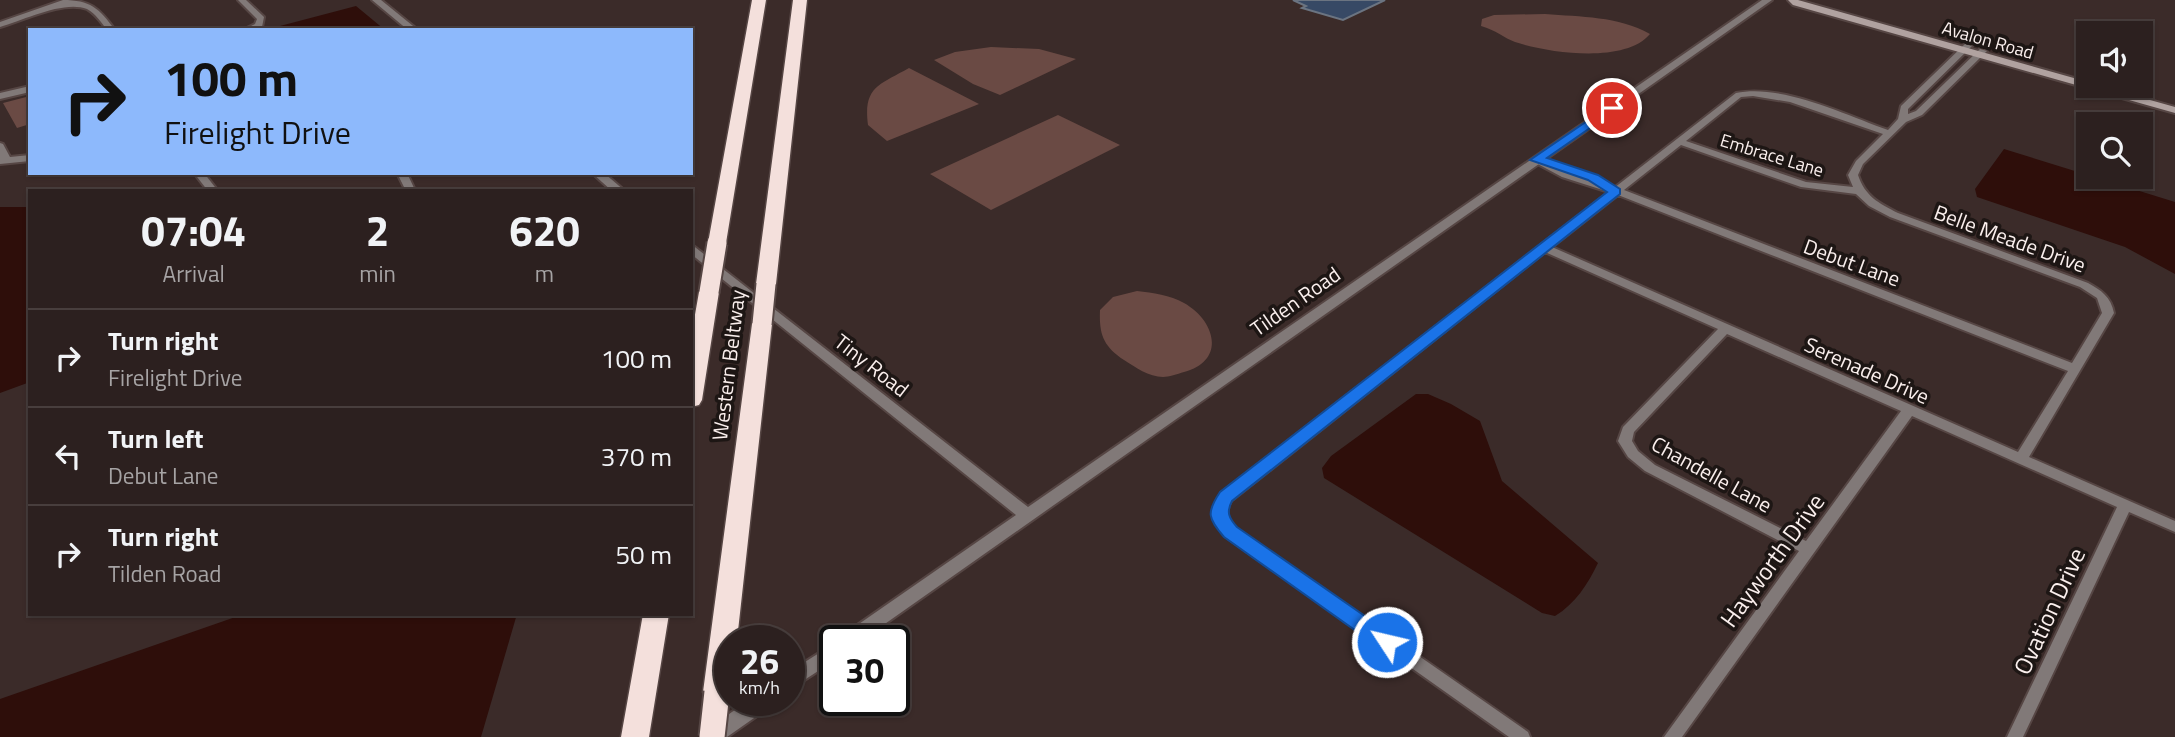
<!DOCTYPE html>
<style>
:root{--surface:#2c201f;--page:#382d2c;--text:#f1f3f6;--muted:#a6a3a4;--line:#483e3d}
body{margin:0;font-family:"Titillium Web",sans-serif;background:var(--page);color:var(--text);height:100vh;display:flex;flex-direction:column;font-size:26px;white-space:nowrap}
*{box-sizing:border-box;margin:0}
p{font-size:23px;color:var(--muted)}
.icon{flex:none;width:38px;height:38px;fill:none;stroke:currentColor;stroke-width:2;stroke-linecap:round;stroke-linejoin:round}
.map{position:relative;flex:1;overflow:hidden}
.sheet{position:absolute;left:28px;top:189px;width:665px;height:427px;display:flex;flex-direction:column;background:var(--surface);border-radius:0px;box-shadow:0 2px 5px #0004,0 0 0 2px var(--line)}
.sheet>*{flex:none}
.guide{position:absolute;left:28px;top:28px;width:665px;height:147px;border-radius:0px;box-shadow:0 2px 5px #0004,0 0 0 2px var(--line);background:#8db9fc;color:#111;overflow:hidden}
.controls{position:absolute;left:2076px;top:21px;display:grid;gap:14px}
.controls a{display:grid;place-items:center;width:77px;height:77px;border-radius:0px;background:var(--surface);box-shadow:0 2px 5px #0004,0 0 0 2px var(--line);font-size:35px}
.speed{position:absolute;left:714px;top:625px;display:flex;gap:14px;font-size:35px;font-weight:700;text-align:center}
.speed>*{display:grid;place-content:center;width:91px;height:91px;border-radius:50%;background:var(--surface);box-shadow:0 2px 5px #0004,0 0 0 2px var(--line);line-height:1}
.speed small{font-size:18px;font-weight:400}
.speed .limit{border:4px solid #111;border-radius:10px;background:#fff;color:#111}
.pin{position:absolute;display:grid;place-items:center;width:60px;height:60px;color:#fff;margin:-30px;border:4px solid #fff;border-radius:50%;box-shadow:0 2px 7px #0007}
.me{position:absolute;width:77px;margin:-38px;rotate:305deg;stroke-linejoin:round;filter:drop-shadow(0 0 5px #0008)}
.turn{display:flex;align-items:center;gap:24px;height:147px;padding:0 21px;font-size:32px}
.turn .icon{width:91px;height:91px;stroke-width:2.5}
.turn b{display:block;font-size:49px;line-height:60px}
.eta{display:flex;justify-content:space-evenly;align-items:center;height:119px;text-align:center}
.eta b{font-size:42px;font-weight:700;line-height:49px}
ul{padding:0;list-style:none}
li{display:flex;align-items:center;gap:21px;height:98px;padding:0 21px;border-top:2px solid var(--line)}
li div{flex:1}
li b{display:block;font-size:26px}
li em{font-style:normal}
.map>svg:first-child{display:block}
</style>
<div class="map">
<svg width="2175" height="737" viewBox="0 0 2175 737">
<rect width="100%" height="100%" fill="#3b2b29"/>
<path fill="#6a4a44" d="M1545 14C1581 17 1618 16 1650 34 1625 64 1549 53 1515 42 1504 38 1496 30 1481 26L1482 19 1494 15Z
M991 47 1039 49 1076 59 1000 95 973 84 934 60 955 52Z
M909 68 979 104 887 141 868 125C863 87 879 85 909 68Z
M30 96V124L17 128 3 103Z
M1058 115 1120 145 991 210 930 174Z
M1137 291C1153 293 1170 295 1184 303 1216 321 1226 361 1184 372 1177 374 1169 377 1163 377 1149 377 1135 367 1124 360 1103 346 1099 334 1100 310L1113 297Z"/>
<path fill="#2e0e0a" d="M356 6 385 30H262L280 26Z
M2004 149 2175 202V274L2125 247 1977 197 1975 189Z
M0 207H30V382L0 393Z
M1416 394H1428L1451 404 1480 421 1502 481 1598 563C1588 584 1575 604 1555 616L1542 613 1324 478 1322 468 1331 456Z
M244 614H517L481 737H0V699Z"/>
<path fill="#374965" stroke="#6b7481" stroke-width="2" d="M1293 0H1385L1343 20 1302 8 1306 6Z"/>
<g fill="none" stroke-linecap="round" stroke-linejoin="round">
<defs>
<path id="minor" d="M63 0C90 0 99 8 115 30H107C101 22 96 14 87 9 64 0 24 20 0 27V22Z
M238 0H246L264 17 262 27 255 30H243L255 24 257 19Z
M1965 44 1972 46 1908 109V114L1916 111 1980 49 1987 51 1922 115 1906 122 1863 164 1858 175C1865 196 1878 203 1898 213L2088 283C2101 290 2111 297 2114 313L2029 457 2175 521V532L2129 512 2023 737H2007L2117 507 1912 416 1682 737H1664L1799 551 1645 471 1628 457 1618 441 1623 427 1718 329 1545 252 1231 501C1225 512 1227 519 1235 528L1528 732 1530 737H1509L1225 536 1214 519 1213 511 1221 493 1609 192 1562 177 1534 162V158H1540L1569 173 1614 188 1736 93C1783 84 1843 114 1888 130L1898 119 1901 106ZM1753 96 1790 102 1883 134 1856 161 1848 175 1853 187 1806 182 1686 141 1741 97ZM1681 145 1801 187 1856 194 1869 206 1890 217 2080 287 2097 298 2102 313 2072 363 1624 190ZM1618 195 2068 371 2018 452 1552 247ZM1727 334 1901 411 1806 541 1655 465 1638 451 1632 441 1634 432Z
M30 86V92L0 99V93Z
M0 143 3 144 10 157 30 155V161L0 164Z
M194 173H204L218 191H208Z
M397 173H407L414 188 413 190 399 191 404 187Z"/>
<path id="tertiary" d="M372 0H381L418 30H408Z
M1762 0H1772L862 640H840L843 635 1016 515 691 254V244L1028 507Z
M592 173H604L625 191H612Z
M835 643V660L789 690V672Z
M749 700H773L771 706 727 737H702L705 731Z"/>
<path id="secondary" d="M1788 0H1798L2088 82V86H2100L2175 107V113L1793 5Z"/>
<path id="motorway" d="M752 0H766L726 243 717 249 708 243Z
M793 0H807L776 284 766 290 756 284Z
M709 286 719 292 702 400 699 405 691 407V337L699 292Z
M762 318 769 320 772 324 737 640H730V694L727 700 717 704 707 700 703 692 752 324 755 320Z
M643 614H669L649 737H621Z"/>
</defs>
<use href="#minor" stroke="#564644" stroke-width="4"/>
<use href="#tertiary" stroke="#564644" stroke-width="4"/>
<use href="#secondary" stroke="#564644" stroke-width="4"/>
<use href="#motorway" stroke="#564644" stroke-width="3"/>
<use href="#minor" fill="#817978" fill-rule="evenodd"/>
<use href="#tertiary" fill="#817978" fill-rule="evenodd"/>
<use href="#secondary" fill="#b0a2a0" fill-rule="evenodd"/>
<use href="#motorway" fill="#f4e0dc" fill-rule="evenodd"/>
<defs>
<path id="motorway-bridge-far1" d="M709 292 717 243
M762 324 766 284"/>
<path id="motorway-bridge" d="M712 737 717 692"/>
</defs>
<use href="#motorway-bridge-far1" stroke="#564644" stroke-width="23" stroke-linecap="butt"/>
<use href="#motorway-bridge" stroke="#564644" stroke-width="29" stroke-linecap="butt"/>
<use href="#motorway-bridge-far1" stroke="#f4e0dc" stroke-width="19"/>
<use href="#motorway-bridge" stroke="#f4e0dc" stroke-width="25"/>
</g>
<path fill="#1a73e8" stroke="#114b97" stroke-width="2" d="M1612 104 1618 108 1616 110 1547 158 1598 175 1620 189V194L1232 501C1226 512 1229 518 1237 527L1395 637 1398 642 1395 648 1387 651 1380 648 1224 537C1208 518 1206 513 1220 492L1607 192 1588 180 1530 160Z"/>
<g text-anchor="middle" dominant-baseline="central" stroke-width="7" stroke-linejoin="round" paint-order="stroke">
<g font-size="18" fill="#faefed" stroke="#1d1614">
<text transform="translate(1988 40) rotate(16)">Avalon Road</text>
<text transform="translate(1772 155) rotate(17)">Embrace Lane</text>
</g>
<g font-size="21" fill="#faefed" stroke="#1d1614">
<text transform="translate(2010 238) rotate(20)">Belle Meade Drive</text>
<text transform="translate(1852 262) rotate(20)">Debut Lane</text>
<text transform="translate(1295 301) rotate(-35)">Tilden Road</text>
<text transform="translate(728 365) rotate(-83)">Western Beltway</text>
<text transform="translate(872 365) rotate(38)">Tiny Road</text>
<text transform="translate(1867 370) rotate(24)">Serenade Drive</text>
<text transform="translate(1712 474) rotate(29)">Chandelle Lane</text>
</g>
<g font-size="24" fill="#faefed" stroke="#1d1614">
<text transform="translate(1772 560) rotate(-54)">Hayworth Drive</text>
<text transform="translate(2049 611) rotate(-65)">Ovation Drive</text>
</g>
</g>
</svg>
<div class="controls">
<a><svg class="icon" aria-label="sound" viewBox="0 0 24 24"><path d="M4 9h4l5-4v14l-5-4H4zM17 9q2 3 0 6"/></svg></a>
<a><svg class="icon" aria-label="search" viewBox="0 0 24 24"><circle cx="10" cy="10" r="6"/><path d="M15 15l6 6"/></svg></a>
</div>
<div class="speed"><div>26<small>km/h</small></div><div class="limit">30</div></div>
<div class="pin" style="left:1612px;top:108px;background:#d93025"><svg class="icon" aria-label="arrive" viewBox="0 0 24 24"><path d="M6 21V4h12l-3 4 3 4H6"/></svg></div>
<svg class="me" style="left:1387px;top:642px" viewBox="-20 -20 40 40"><circle r="17" fill="#1a73e8" stroke="#fff" stroke-width="3"/><path d="M0-11L8 9 0 5-8 9z" fill="#fff"/></svg>
<div class="guide">
<div class="turn"><svg class="icon" aria-label="right" viewBox="0 0 24 24"><path d="M7 20v-9h11M14 6l5 5-5 5"/></svg><div><b>100 m</b>Firelight Drive</div></div>
</div>
<section class="sheet">
<div class="eta">
<div><b>07:04</b><p>Arrival</p></div>
<div><b>2</b><p>min</p></div>
<div><b>620</b><p>m</p></div>
</div>
<ul>
<li><svg class="icon" aria-label="right" viewBox="0 0 24 24"><path d="M7 20v-9h11M14 6l5 5-5 5"/></svg><div><b>Turn right</b><p>Firelight Drive</p></div><em>100 m</em></li>
<li><svg class="icon" aria-label="left" viewBox="0 0 24 24"><path d="M17 20v-9H6M10 6l-5 5 5 5"/></svg><div><b>Turn left</b><p>Debut Lane</p></div><em>370 m</em></li>
<li><svg class="icon" aria-label="right" viewBox="0 0 24 24"><path d="M7 20v-9h11M14 6l5 5-5 5"/></svg><div><b>Turn right</b><p>Tilden Road</p></div><em>50 m</em></li>
</ul>
</section>
</div>
